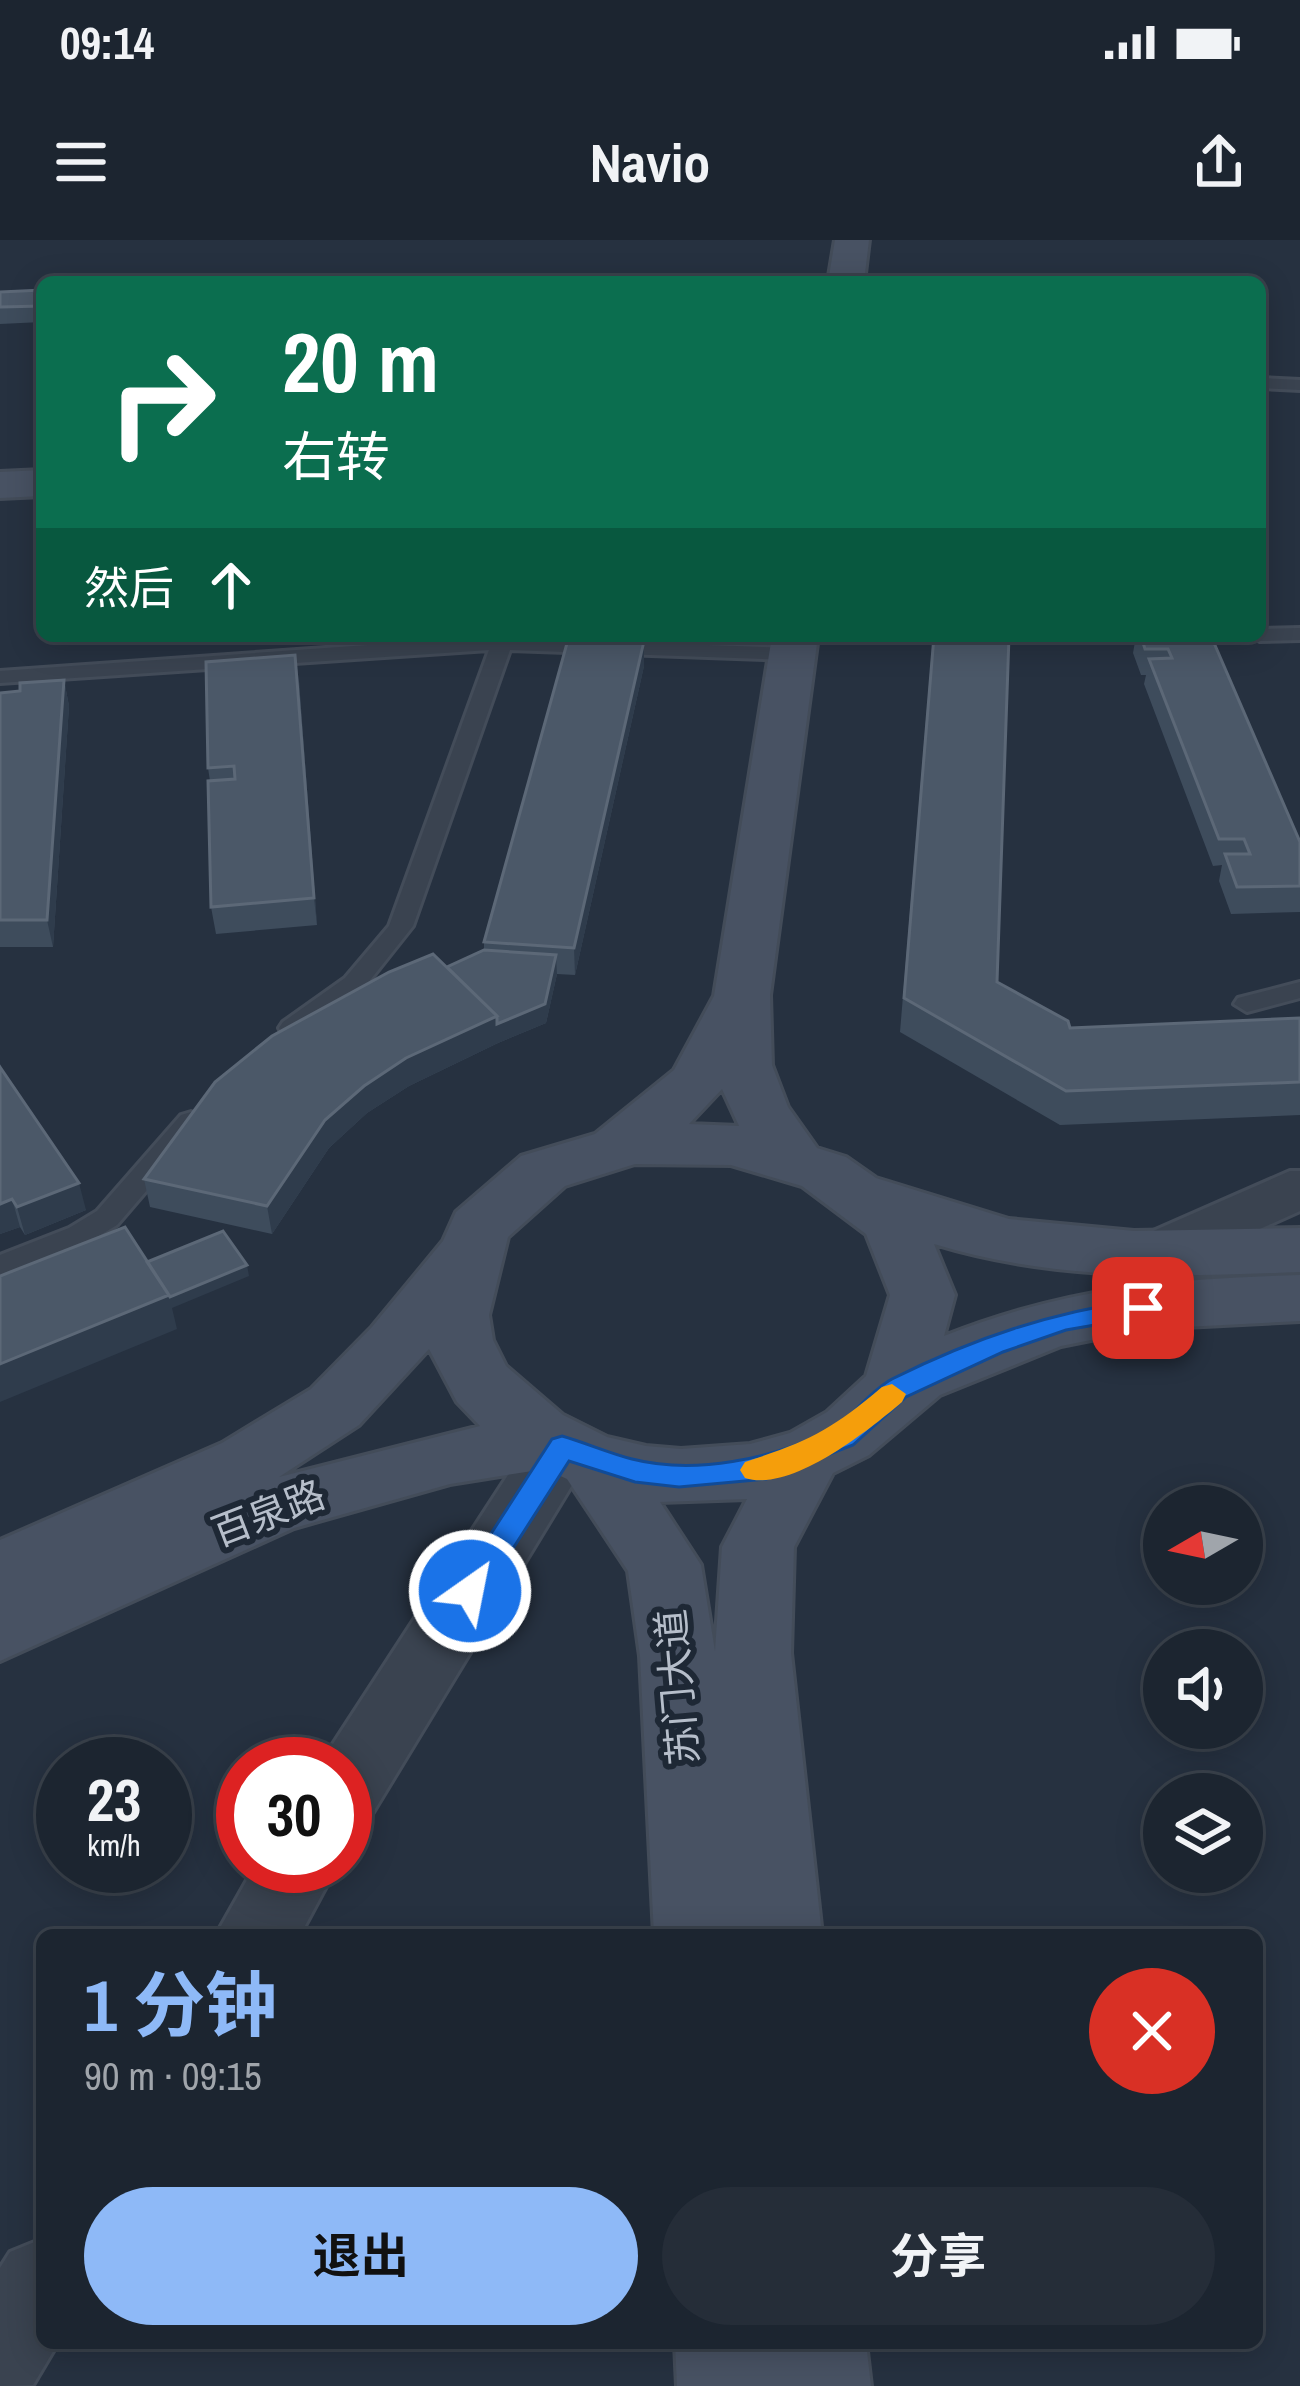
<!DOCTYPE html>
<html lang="zh">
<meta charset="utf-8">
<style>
:root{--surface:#1c2530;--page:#252d38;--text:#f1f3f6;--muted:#a0a5ab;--line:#3a424c;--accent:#8eb9f7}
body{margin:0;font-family:"Archivo Narrow","Noto Sans SC",sans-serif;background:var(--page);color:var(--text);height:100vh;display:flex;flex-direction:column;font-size:45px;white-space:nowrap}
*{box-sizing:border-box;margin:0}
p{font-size:39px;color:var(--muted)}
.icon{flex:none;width:66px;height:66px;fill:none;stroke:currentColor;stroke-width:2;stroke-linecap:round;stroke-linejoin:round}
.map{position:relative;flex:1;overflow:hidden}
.side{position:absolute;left:36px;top:1689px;width:1227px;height:420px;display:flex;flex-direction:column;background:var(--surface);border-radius:18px;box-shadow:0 6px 30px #0003,0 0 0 3px var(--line)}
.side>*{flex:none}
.top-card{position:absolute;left:36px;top:36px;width:1230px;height:366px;border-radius:18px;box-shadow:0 6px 30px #0003,0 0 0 3px var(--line);background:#0b6e4f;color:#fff;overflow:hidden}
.needle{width:78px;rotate:261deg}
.controls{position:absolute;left:1143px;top:1245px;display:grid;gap:24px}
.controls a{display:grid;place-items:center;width:120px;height:120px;border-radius:50%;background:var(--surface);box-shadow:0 6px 30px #0003,0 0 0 3px var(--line);font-size:60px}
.speed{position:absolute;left:36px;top:1497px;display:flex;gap:24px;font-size:60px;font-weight:700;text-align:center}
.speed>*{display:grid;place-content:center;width:156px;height:156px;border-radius:50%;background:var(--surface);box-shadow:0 6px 30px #0003,0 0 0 3px var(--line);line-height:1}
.speed small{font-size:30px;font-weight:400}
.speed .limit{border:18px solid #d22;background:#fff;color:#111}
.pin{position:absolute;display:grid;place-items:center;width:102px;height:102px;color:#fff;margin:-51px;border-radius:24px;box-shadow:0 6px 18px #0006}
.me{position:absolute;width:132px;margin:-66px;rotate:33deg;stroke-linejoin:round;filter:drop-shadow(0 0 9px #0008)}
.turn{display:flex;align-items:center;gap:42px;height:252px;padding:0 48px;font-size:54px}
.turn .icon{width:156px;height:156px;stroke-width:2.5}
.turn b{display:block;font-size:84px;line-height:102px}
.then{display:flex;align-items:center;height:114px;padding:0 48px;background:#0003;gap:24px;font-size:45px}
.round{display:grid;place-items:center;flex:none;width:126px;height:126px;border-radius:63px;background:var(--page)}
.summary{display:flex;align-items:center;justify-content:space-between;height:204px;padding:0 48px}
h1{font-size:72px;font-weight:700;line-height:90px;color:var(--accent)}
.action{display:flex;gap:24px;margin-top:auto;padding:24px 48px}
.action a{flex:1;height:138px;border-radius:72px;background:var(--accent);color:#111;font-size:48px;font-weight:700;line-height:138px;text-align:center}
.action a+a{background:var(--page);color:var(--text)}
.status{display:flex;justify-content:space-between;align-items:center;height:84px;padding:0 60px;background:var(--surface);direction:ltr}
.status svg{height:33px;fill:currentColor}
header{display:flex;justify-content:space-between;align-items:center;height:156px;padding:0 48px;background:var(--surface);font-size:54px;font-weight:700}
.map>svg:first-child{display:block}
</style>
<div class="status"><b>09:14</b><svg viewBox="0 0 49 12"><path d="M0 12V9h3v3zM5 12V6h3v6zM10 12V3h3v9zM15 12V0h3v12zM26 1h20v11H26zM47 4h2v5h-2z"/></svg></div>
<header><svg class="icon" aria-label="menu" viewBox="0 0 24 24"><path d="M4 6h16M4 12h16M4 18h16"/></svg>Navio<svg class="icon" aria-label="share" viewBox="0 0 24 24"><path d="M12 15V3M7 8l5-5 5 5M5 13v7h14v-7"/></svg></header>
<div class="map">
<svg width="1300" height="2146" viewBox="0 0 1300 2146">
<rect width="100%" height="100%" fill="#263140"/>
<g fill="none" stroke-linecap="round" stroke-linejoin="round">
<defs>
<path id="lane" d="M1260 138 1300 140V150L1260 148Z
M1300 388V400L1260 401 1250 396H1260V389Z
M482 397 792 408 803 414 792 420 510 410 413 686 363 749 292 796 283 794 279 788 283 782 345 738 389 686 489 410 0 443V431Z
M1300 742V758L1247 772 1234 764 1238 758Z
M191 872 205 881 201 887 117 985 89 1002 0 1036V1015L69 988 97 971 181 875Z"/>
<path id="street" d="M1290 931H1300V971L1157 1035 1135 1029 1126 1014 1135 999Z
M562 1182 586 1189 595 1207 372 1574 345 1583V1524H320L538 1189Z
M255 1626H337L300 1695H216Z
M42 1999V2103H58L33 2145 0 2146V2028L10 2012Z"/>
<path id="secondary" d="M835 0H869L864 42H828Z
M42 230V256L0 258V232Z
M772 396H818L770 755 772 825 788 867 817 908 846 917 876 938 1009 979 1134 991 1300 988V1032C1175 1037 1055 1041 934 1004L955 1055 944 1096C1068 1047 1169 1039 1300 1035V1081L1146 1089 1061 1106 940 1155 869 1215 833 1233 794 1307 791 1413 822 1695H654L640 1416 628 1331 567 1239 545 1229 450 1244 294 1288 0 1421V1300L222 1203 311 1149 372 1087 443 1001 456 972 521 916 595 894 674 830 714 756ZM722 849 739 886 689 884ZM635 924 731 925 802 946 866 994 890 1055 866 1136 827 1172 790 1193 750 1204 681 1209 646 1206 607 1197 563 1175 506 1126 493 1100 489 1075 508 997 565 946ZM429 1109 457 1162 480 1186 279 1237 359 1185ZM747 1259 722 1307 715 1411 701 1325 660 1262Z
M675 2103H866L871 2146H677Z"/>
</defs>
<use href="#lane" stroke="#434c59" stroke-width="6"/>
<use href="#street" stroke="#434c59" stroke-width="6"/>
<use href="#secondary" stroke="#434c59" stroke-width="6"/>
<use href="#lane" fill="#3a4350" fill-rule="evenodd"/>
<use href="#street" fill="#3a4350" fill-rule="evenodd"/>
<use href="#secondary" fill="#485263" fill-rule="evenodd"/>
</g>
<path fill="#3e4c5c" d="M42 50V82L0 84V52Z
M933 396 997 742 1070 788 1300 778V875L1060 885 900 792Z
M1136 396H1211L1300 602V672L1231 674 1219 641 1222 625 1213 626 1144 444 1146 435H1141L1133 413Z
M644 401V426L575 735 557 734 546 783 498 803 409 846 367 873 329 908 272 994 150 967 144 939 484 710V702Z
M64 440 69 466 53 707H0V453L20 451Z
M299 441 317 685 216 694 211 667 210 541 208 528Z
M0 827 86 970 25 995 20 987 0 994Z"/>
<path fill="#2f3c4c" d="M644 401V426L575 735 574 708Z
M295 415 299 441 317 685 314 658Z
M64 440 69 466 53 707 47 680Z
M556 715 557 734 546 783 498 803 409 846 367 873 329 908 272 994 267 966 325 880 364 846Z
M79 943 86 970 25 995 17 967Z
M12 959 20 987 0 994V964Z
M247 1025 249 1036 172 1068 177 1089 0 1162V1124L169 1055Z"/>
<path fill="#4b5868" stroke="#5c6877" stroke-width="3" d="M42 50V66L0 67V52Z
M569 396 644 401 574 708 484 702Z
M934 396H1009L997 742 1068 781 1070 788 1300 778V842L1066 851 904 758Z
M1141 396H1211L1300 602V646L1237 647 1225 614H1250L1244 599H1219L1149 419 1172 418 1168 409H1145Z
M295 415 314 658 211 667 208 541 235 539 234 526 208 528 206 422Z
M64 440 47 680H0V453L20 451V443Z
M484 710 556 715 545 764 497 784V776L447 727Z
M433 714 497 776 406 818 364 846 325 880 267 966 144 939 215 842 272 796 389 732Z
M0 827 79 943 17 967 12 959 0 964Z
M125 987 169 1055 0 1124V1036Z
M223 991 247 1025 170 1057 147 1022Z"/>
<path fill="#1a73e8" stroke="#114b97" stroke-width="3" d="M1143 1059 1153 1061 1157 1068 1153 1075 1066 1090 1003 1112 906 1157 853 1205 766 1239 679 1247 635 1242 569 1221 480 1360 470 1364 459 1360 454 1351 552 1199 562 1196C586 1203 609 1213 632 1219 695 1235 772 1219 828 1191 852 1179 868 1152 892 1139 976 1097 1050 1073 1143 1059Z"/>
<path fill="#f59e0b" d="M892 1144 906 1154 902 1162C869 1190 791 1253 745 1238L740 1230 745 1222C809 1201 830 1191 882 1147Z"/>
<g text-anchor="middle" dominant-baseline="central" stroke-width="12" stroke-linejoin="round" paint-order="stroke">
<g font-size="39" fill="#b6beca" stroke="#1e2835">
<text transform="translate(268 1273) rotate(-21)">百泉路</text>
<text transform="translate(677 1447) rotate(-95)">苏门大道</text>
</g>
</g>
</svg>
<div class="controls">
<a><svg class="needle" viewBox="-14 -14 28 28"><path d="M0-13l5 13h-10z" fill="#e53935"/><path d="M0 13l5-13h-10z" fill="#a0a5ab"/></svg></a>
<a><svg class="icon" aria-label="sound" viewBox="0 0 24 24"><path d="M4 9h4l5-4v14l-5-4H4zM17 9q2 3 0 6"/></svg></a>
<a><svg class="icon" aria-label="layers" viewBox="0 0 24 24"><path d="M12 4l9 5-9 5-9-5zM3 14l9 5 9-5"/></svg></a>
</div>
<div class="speed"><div>23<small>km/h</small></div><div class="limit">30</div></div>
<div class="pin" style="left:1143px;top:1068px;background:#d93025"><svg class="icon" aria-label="arrive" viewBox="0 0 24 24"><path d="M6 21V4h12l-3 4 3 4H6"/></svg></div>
<svg class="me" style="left:470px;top:1351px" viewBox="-20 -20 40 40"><circle r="17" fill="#1a73e8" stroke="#fff" stroke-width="3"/><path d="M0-11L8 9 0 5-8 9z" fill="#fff"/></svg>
<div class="top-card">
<div class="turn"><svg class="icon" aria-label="right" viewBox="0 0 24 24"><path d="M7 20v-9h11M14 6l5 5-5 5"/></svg><div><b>20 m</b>右转</div></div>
<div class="then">然后<svg class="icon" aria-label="ahead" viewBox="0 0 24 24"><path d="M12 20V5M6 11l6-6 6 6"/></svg></div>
</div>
<section class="side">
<div class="summary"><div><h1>1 分钟</h1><p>90 m · 09:15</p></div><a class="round" style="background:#d93025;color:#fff"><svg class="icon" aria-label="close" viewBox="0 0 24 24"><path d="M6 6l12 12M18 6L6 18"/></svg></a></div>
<div class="action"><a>退出</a><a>分享</a></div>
</section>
</div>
